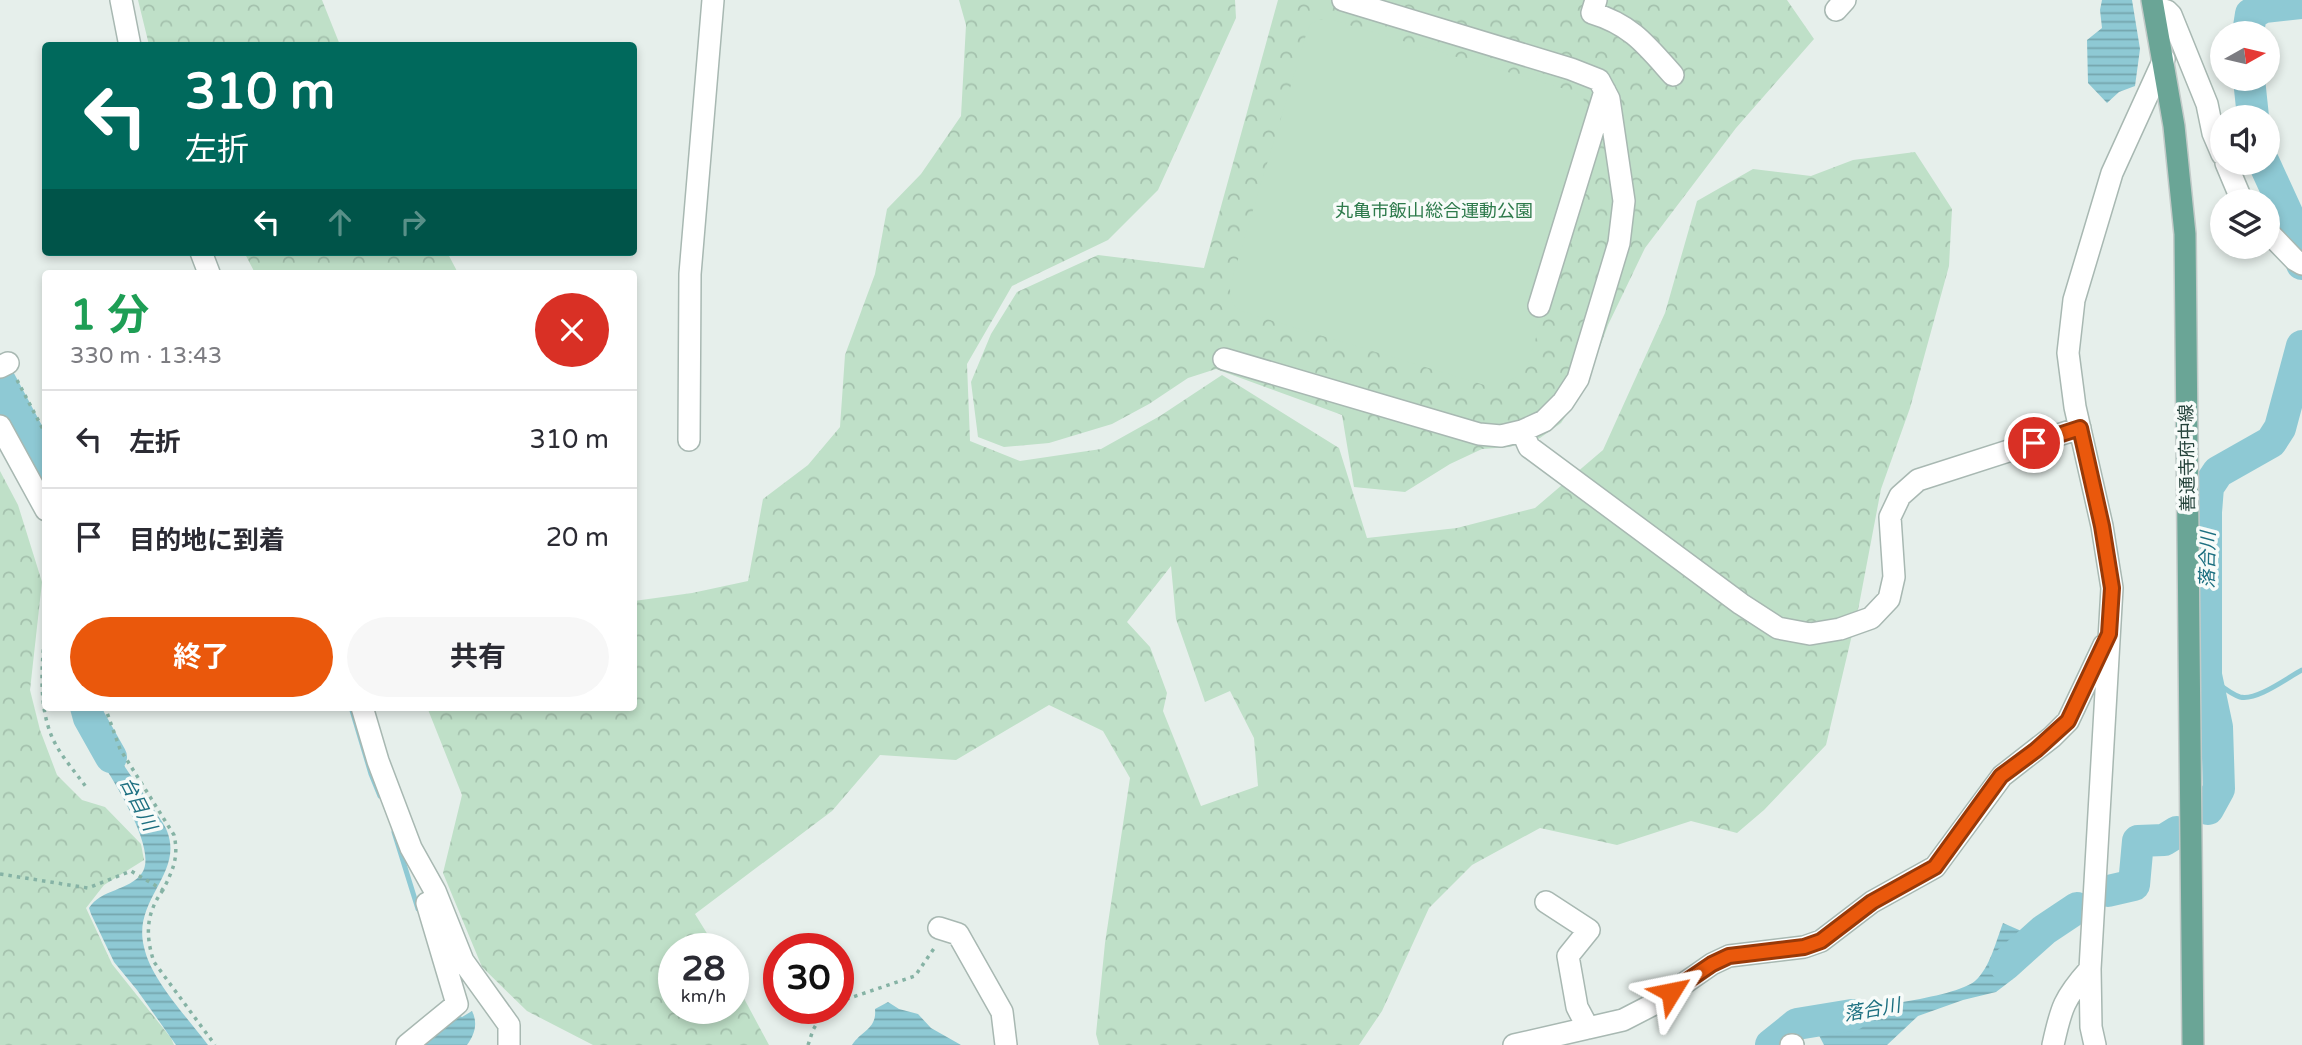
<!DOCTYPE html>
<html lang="ja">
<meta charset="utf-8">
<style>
:root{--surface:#fff;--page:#f7f7f7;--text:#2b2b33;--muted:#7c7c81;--line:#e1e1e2;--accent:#ea580c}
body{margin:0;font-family:"Varela Round","Noto Sans JP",sans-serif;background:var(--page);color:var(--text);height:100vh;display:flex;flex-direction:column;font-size:26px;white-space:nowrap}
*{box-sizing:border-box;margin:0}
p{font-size:23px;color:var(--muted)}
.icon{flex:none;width:38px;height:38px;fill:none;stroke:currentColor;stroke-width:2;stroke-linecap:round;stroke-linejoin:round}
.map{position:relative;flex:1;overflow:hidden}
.sheet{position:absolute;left:42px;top:270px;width:595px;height:441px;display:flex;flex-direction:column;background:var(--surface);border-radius:7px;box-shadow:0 4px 10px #0003}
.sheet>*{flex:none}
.top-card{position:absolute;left:42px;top:42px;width:595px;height:214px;border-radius:7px;box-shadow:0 4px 10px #0003;background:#00695c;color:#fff;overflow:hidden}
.needle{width:46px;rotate:82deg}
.buttons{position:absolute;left:2210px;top:21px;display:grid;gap:14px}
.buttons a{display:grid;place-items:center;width:70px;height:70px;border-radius:50%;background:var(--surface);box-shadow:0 4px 10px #0003;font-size:35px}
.speed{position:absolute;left:658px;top:933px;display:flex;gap:14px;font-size:35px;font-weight:700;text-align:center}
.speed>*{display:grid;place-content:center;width:91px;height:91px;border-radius:50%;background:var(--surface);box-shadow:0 4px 10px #0003;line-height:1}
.speed small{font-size:18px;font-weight:400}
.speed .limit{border:10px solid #d22;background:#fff;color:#111}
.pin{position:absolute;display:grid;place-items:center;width:60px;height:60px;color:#fff;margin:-30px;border:4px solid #fff;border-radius:50%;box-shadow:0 2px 7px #0007}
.me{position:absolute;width:77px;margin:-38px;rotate:55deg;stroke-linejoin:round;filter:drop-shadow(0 0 5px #0008)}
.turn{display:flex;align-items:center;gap:24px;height:147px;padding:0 28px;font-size:32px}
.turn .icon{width:91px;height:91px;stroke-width:2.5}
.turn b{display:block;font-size:49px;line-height:60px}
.lanes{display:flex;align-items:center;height:66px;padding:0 28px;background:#0003;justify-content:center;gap:35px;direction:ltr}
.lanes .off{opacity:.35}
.round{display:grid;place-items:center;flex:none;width:74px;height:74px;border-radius:37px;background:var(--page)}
.headline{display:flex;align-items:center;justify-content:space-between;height:119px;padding:0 28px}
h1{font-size:42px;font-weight:700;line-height:52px;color:#1e9e55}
.cta{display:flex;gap:14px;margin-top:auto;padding:14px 28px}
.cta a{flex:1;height:80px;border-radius:42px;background:var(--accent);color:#fff;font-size:28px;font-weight:700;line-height:80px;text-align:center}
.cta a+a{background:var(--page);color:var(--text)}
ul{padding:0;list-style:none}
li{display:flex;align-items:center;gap:21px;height:98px;padding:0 28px;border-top:2px solid var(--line)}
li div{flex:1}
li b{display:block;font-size:26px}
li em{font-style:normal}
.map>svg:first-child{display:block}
</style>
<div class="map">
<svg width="2302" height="1045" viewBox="0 0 2302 1045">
<defs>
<pattern id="forest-crowns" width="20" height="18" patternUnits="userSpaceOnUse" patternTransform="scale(1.75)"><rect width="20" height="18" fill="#bfe0c8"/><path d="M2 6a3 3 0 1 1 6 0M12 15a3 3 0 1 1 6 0" fill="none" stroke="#a4c1ad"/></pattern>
<pattern id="water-rules" width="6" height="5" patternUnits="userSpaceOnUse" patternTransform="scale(1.75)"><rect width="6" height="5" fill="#8ec9d4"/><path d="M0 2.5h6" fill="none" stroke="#74a5ad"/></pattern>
</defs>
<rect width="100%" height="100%" fill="#e6efeb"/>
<path fill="url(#forest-crowns)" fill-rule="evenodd" d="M138 0H322L340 45H149Z
M959 0H1235L1236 18 1158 190 1108 240 1012 286 967 364 970 441 1020 461 1101 449 1160 416 1222 375 1339 448 1367 538 1457 528 1535 508 1603 450 1665 313 1697 201 1753 169 1811 176 1853 160 1915 152 1952 209 1949 266 1910 408 1881 489 1859 605 1826 745 1764 810 1737 833 1691 821 1617 845 1540 828 1472 865 1429 908 1382 1011 1359 1045H1099L1096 1034 1105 943 1130 778 1103 731 1049 705 956 760 880 755 832 811 695 914 716 948H674V1008H733V978L769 1045H593L527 1011 482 967 443 873 462 795 427 707H634V601L692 593 748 581 763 499 808 465 840 427 845 355 875 274 887 209 921 174 961 116 966 25ZM1171 566 1176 619 1205 702 1230 691 1254 738 1258 786 1201 806 1163 711 1167 693 1150 647 1127 622Z
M1278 0H1787L1814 39 1736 128 1645 248 1608 325 1585 387 1561 423 1540 438 1509 447 1482 449 1450 464 1405 492 1354 487 1342 415 1216 369 1188 378 1149 404 1112 424 1049 443 1004 447 978 437 971 382 991 334 1017 292 1098 255 1204 268Z
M244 252H447L458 273H255Z
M0 471 18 505 42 582 30 690 40 730 57 775 82 800 105 807 141 844 144 860 104 885 86 908 112 964 171 1038 174 1045H0Z"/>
<path fill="#bfe0c8" d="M1317 20H1332L1575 92 1583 98 1590 115 1545 308 1527 367 1517 377 1502 383 1490 387 1478 383 1244 312C1232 306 1230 299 1230 286L1306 35 1310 25Z"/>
<path fill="url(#water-rules)" d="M2102 0H2132L2140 49 2135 86 2119 92 2107 103 2088 83 2087 40 2102 28 2100 10Z
M97 717C110 749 134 779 153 808 157 815 164 823 167 831 184 874 132 899 144 947 151 980 188 1018 208 1045H176L137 990 114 962 91 914 89 908C101 889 129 891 142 873 159 848 109 775 96 752 90 743 86 733 82 723Z
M2003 923 2044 941 2016 963 2013 979 1996 992 1963 1000 1918 1016 1887 1045H1824L1810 1018 1823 1014C1855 1008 1953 999 1975 981 1990 968 1996 941 2003 923Z
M888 1002 899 1009 918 1014 931 1028 961 1045H852C862 1030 877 1029 875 1009Z
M472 1011C478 1023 475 1034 467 1045H418L457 1014 462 1017Z"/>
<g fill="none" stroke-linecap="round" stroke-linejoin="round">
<path stroke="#8ec9d4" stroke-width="5" d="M2206 675C2216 681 2229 694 2240 697 2257 701 2287 678 2302 670
M351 707 371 774 380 796
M394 832 418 909"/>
<path stroke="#8ec9d4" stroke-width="32" d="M2248 33 2251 14 2264 7 2302 3
M2249 79 2253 117
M2264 163 2292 224 2302 264
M0 381 46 467
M86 707 89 718 111 757
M2208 809 2219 789 2217 727 2206 675V512L2208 487 2218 472 2271 442 2280 428 2302 346
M2108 891 2134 885 2138 841 2164 840 2177 832
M2005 965 2044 930 2077 908
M1771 1045 1797 1024 1852 1015"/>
<defs>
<path id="minor" d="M121 0 130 46
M1596 0 1592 13C1632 25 1647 46 1673 75
M2154 7 2167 11 2171 15 2207 104 2213 133 2222 154
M1836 10 1845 0
M2226 163 2242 201
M2268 232 2295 260 2302 264
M201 252 209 273
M1539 306 1605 91
M1224 359 1479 434 1501 436 1522 431 1544 421 1563 402 1578 379 1619 243 1624 201 1609 99 1599 80 1571 69 1343 0
M0 367 8 363
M0 426 46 510
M1522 431 1529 447 1741 604 1778 628 1810 634 1840 629 1871 618 1889 599 1894 577 1890 517 1900 496 1918 480 2080 428
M689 440 690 274 713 0
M362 707 378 761 411 848 435 891 463 961 509 1025V1045
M1546 902 1589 930 1568 956 1577 1007 1588 1028
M939 928 958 934 1002 1012 1006 1045
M407 1045 457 1004 427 903
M1514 1045 1623 1020 1656 1003 1712 964 1729 956 1804 947 1821 941 1872 902 1935 867 2002 776 2052 737 2068 721 2104 645
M1791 1045H1793
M2053 1045C2061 1008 2064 998 2090 969
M2095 1045 2091 1027 2090 969 2112 588 2102 526 2075 407 2068 353 2074 300 2112 173 2164 59"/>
<path id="major" d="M2152 0 2174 126 2185 234 2193 1045"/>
</defs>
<use href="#minor" stroke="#a8b8b2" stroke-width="24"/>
<use href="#major" stroke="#c2cac8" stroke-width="24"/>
<path stroke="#86b3a5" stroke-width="3.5" stroke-dasharray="3.5 5" stroke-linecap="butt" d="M17 380 46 435
M46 624C42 659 38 699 50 732 57 752 74 770 86 787
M0 874 88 888 131 871 163 890C173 870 179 857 174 835L120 749 105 707
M163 890C146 913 145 935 154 962L215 1045
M838 1002 915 976 935 947
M808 1045 813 1030 826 1008"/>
<use href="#minor" stroke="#fff" stroke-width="21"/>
<use href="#major" stroke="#6aa596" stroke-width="21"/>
</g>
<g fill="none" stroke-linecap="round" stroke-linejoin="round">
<defs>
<path id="route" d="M1671 992 1712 964 1729 956 1804 947 1821 941 1872 902 1935 867 2001 776 2036 750 2068 721 2109 634 2112 588 2102 526 2080 428 2034 443"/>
</defs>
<use href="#route" stroke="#983908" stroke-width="18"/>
<use href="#route" stroke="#ea580c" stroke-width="12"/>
</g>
<g text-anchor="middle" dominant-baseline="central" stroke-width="7" stroke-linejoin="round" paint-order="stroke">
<g font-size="18" fill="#2d7a4b" stroke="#f7fbf9">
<text x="1434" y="211">丸亀市飯山総合運動公園</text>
</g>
<g font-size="18" fill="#24423a" stroke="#f7fbf9">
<text transform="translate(2187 458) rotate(-91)">善通寺府中線</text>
</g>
<g font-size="19" font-style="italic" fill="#1c6f80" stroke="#f7fbf9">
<text transform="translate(2208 560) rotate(-89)">落合川</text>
<text transform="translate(138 804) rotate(63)">台目川</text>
<text transform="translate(1872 1010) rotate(-10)">落合川</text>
</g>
</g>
</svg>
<div class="buttons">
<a><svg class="needle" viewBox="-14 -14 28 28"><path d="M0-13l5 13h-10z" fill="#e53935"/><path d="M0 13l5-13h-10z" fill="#7c7c81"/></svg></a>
<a><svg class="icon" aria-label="sound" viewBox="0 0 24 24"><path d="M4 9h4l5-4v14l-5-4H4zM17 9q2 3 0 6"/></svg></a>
<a><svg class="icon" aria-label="layers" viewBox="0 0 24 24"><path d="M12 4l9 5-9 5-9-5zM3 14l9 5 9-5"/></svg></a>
</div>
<div class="speed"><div>28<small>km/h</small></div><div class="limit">30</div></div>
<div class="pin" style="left:2034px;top:443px;background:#d93025"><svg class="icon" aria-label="arrive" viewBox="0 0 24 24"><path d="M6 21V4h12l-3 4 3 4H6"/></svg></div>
<svg class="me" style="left:1671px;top:992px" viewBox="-20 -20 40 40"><path d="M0-17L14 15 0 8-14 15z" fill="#ea580c" stroke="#fff" stroke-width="4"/></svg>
<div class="top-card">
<div class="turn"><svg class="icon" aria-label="left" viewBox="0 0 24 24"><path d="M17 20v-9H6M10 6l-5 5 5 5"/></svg><div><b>310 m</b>左折</div></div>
<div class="lanes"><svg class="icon" aria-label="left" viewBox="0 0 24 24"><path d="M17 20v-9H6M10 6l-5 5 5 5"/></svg><svg class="icon off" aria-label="ahead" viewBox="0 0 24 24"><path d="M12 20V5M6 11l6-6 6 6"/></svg><svg class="icon off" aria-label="right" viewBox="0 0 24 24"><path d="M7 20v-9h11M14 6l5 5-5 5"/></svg></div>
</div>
<section class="sheet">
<div class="headline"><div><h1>1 分</h1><p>330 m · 13:43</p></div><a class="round" style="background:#d93025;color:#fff"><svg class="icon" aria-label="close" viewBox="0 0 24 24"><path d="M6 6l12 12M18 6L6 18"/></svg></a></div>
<ul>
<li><svg class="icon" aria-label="left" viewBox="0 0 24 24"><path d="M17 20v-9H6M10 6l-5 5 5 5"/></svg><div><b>左折</b></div><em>310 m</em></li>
<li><svg class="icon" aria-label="arrive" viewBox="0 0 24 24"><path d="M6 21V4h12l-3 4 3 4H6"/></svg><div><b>目的地に到着</b></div><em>20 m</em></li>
</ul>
<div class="cta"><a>終了</a><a>共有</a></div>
</section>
</div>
